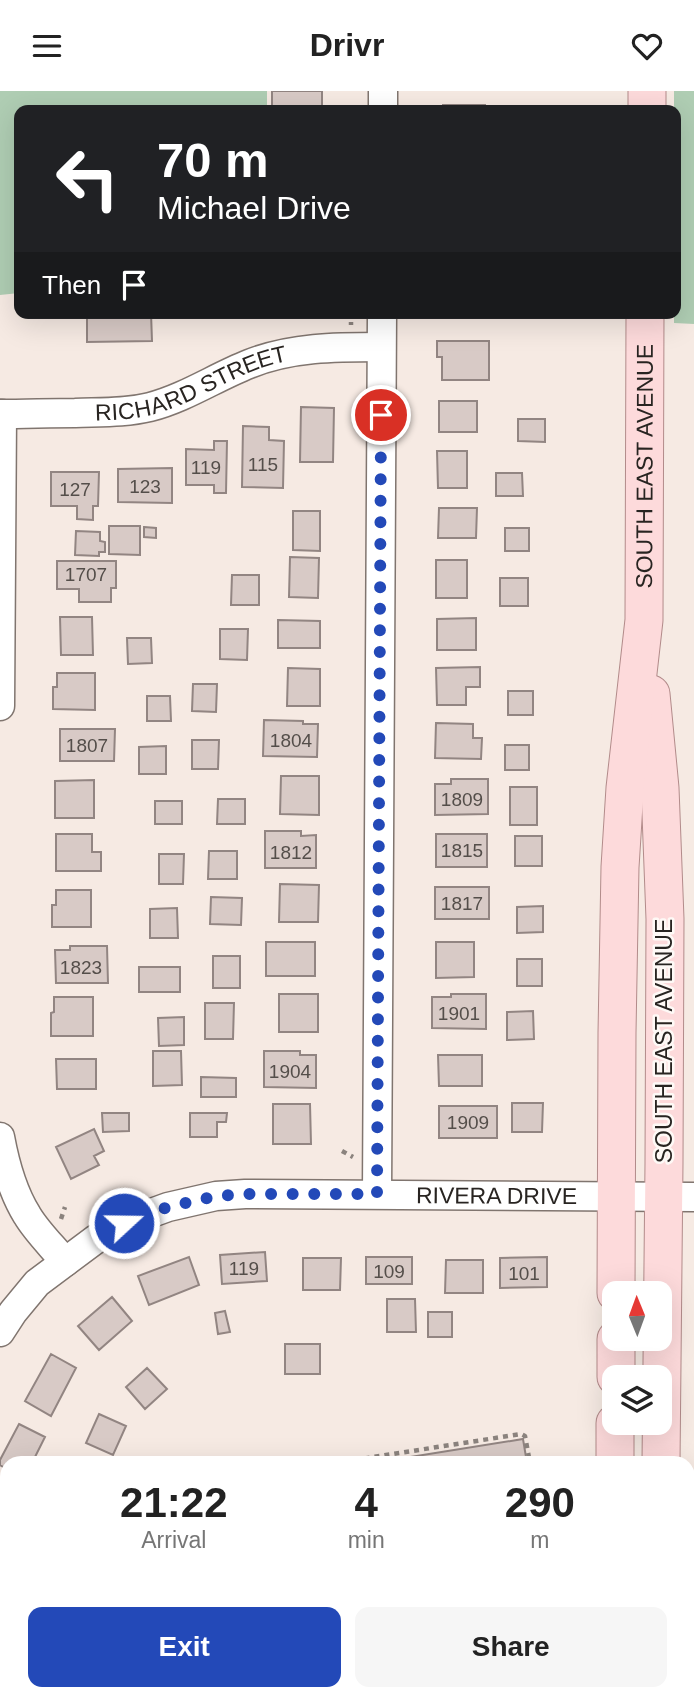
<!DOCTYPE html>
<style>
:root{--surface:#fff;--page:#f6f6f6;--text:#222;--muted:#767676;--accent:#2349b8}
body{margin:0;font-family:Arial,sans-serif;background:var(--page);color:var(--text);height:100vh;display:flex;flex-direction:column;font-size:26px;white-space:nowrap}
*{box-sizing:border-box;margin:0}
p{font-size:23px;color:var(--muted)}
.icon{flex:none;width:38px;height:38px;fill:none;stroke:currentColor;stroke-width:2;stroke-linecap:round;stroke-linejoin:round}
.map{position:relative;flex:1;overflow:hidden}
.details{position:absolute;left:0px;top:1365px;width:695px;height:245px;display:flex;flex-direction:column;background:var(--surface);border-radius:21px 21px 0 0;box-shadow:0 7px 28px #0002}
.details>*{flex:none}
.hud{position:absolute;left:14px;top:14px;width:667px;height:214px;border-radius:14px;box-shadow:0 7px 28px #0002;background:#202124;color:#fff;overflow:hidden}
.needle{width:46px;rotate:359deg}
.controls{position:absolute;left:602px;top:1190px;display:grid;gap:14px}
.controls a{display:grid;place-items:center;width:70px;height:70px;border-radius:14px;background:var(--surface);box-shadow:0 7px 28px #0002;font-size:35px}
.pin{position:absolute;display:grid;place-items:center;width:60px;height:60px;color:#fff;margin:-30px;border:4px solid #fff;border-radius:50%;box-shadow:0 2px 7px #0007}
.me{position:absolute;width:77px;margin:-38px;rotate:69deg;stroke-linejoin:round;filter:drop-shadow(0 0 5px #0008)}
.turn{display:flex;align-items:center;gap:24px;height:147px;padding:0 28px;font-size:32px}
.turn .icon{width:91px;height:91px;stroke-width:2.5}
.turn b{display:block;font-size:49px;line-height:60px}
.then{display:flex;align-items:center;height:66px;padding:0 28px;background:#0003;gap:14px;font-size:26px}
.eta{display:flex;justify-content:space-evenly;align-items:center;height:119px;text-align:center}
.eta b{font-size:42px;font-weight:700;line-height:49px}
.action{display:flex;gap:14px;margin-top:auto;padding:14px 28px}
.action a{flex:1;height:80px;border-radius:14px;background:var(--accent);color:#fff;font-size:28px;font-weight:700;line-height:80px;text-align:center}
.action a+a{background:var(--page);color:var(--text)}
header{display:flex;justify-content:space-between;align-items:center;height:91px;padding:0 28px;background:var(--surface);font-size:32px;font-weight:700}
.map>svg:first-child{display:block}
</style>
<header><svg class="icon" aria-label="menu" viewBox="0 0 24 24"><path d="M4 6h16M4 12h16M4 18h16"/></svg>Drivr<svg class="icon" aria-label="heart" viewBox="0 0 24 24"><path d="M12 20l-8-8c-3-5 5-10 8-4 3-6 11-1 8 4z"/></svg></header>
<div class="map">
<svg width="694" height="1610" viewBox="0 0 694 1610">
<rect width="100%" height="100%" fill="#f6eae3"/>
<path fill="#afcdb3" d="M0 0H267V19H19V202L0 204Z
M674 0H694V233L674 232V222H676V19H674Z"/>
<path fill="#95cae2" stroke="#7498a8" stroke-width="2" d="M433 1603H496L485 1610H435Z"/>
<path fill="#d8cac6" stroke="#928582" stroke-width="2" d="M272 0H322V19H272Z
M443 14H485V19H443Z
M87 222H151L152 250 87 251Z
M437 250H489V289H442V266H437Z
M439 310H477V341H439Z
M301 316 334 317 333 371H300Z
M518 328H545V351L518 350Z
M243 335 269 336V349L284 350 283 397 242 396Z
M214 350H227L226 402H214V394H186V358L214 359Z
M437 360H467V397H438Z
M172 377V412L118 411V378Z
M51 381H99L98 415H93V429L77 428V415H51Z
M496 382H522L523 405H496Z
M439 417H477L476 447H438Z
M293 420H320V460L293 459Z
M109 435H140V464L109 463Z
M144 436 156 437V447L144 446Z
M505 437H529V460H505Z
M76 440 100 441V450L105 451V461H99V465L75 464Z
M290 466 319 467 318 507 289 506Z
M436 469H467V507H436Z
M57 470H116V497H111V511H79V498H57Z
M232 484H259V514H231Z
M500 487H528V515H500Z
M60 526H92L93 564H61Z
M476 527V559H437V528Z
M278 529 320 530V557H278Z
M220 538H248L247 569 220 568Z
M127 547H151L152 572 128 573Z
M480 576V596H466V614H437L436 577Z
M288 577 320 578V615H287Z
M57 582H95V619L53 618V596H57Z
M193 593H217L216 621 192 620Z
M508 600H533V624H508Z
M147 605H170L171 630H147Z
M264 629 303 630V633H318L317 666 263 665Z
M436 632 473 633V647H482L481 668 435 667Z
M60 638H115L114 670H60Z
M192 649H219L218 678H192Z
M505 654H529V679H505Z
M166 655V683H139V656Z
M281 685H319V724L280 723Z
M451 688H488V723L435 724V693H451Z
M94 689V727H55V690Z
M510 696H537V734H510Z
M218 708H245V733H217Z
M155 710H182V733H155Z
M265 740H301V745L316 744V777H265Z
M56 743H92V761H101V780H56Z
M436 743H487V776H436Z
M515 745H542V775H515Z
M209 760H237V788H208Z
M159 763H184L183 793H159Z
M280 793 319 794 318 831H279Z
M435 796H489V828H435Z
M56 799H91V836H52V814H56Z
M211 806 242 807 241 834 210 833Z
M543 815V841L517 842V816Z
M177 817 178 847H150V818Z
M266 851H315V885H266Z
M436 851H474V886L436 887Z
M70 855H107L108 892H56L55 859H70Z
M213 865H240V897H213Z
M517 868H542V895H517Z
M139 876H180V901H139Z
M279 903H318V941H279Z
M451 903H486V938L432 937V906H451Z
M54 906H93V945H51V922L54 921Z
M205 912H234L233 948H205Z
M533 920 534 948 507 949V921Z
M184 926V954L159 955 158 927Z
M153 960H181L182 994 153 995Z
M264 960H300V964H316V997L264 996Z
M438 964H482V995H439Z
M56 968H96V998H57Z
M201 986 236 987V1006H201Z
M512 1012H543L542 1041H512Z
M273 1013H310L311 1053H273Z
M439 1015H497V1047H439Z
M102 1022H129V1040L103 1041Z
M190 1022H227L226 1031H217V1046H190Z
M94 1038 104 1060 94 1065 99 1074 71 1088 56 1056Z
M265 1161 267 1190 222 1193 220 1164Z
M189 1166 199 1194 149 1214 138 1185Z
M366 1166H412V1193H366Z
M547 1166V1196L500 1197V1167Z
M303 1167H341L340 1199H303Z
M446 1169H483V1202H445Z
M112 1206 132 1230 99 1259 78 1235Z
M387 1208H415L416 1241H387Z
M225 1220 230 1241 218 1243 215 1222Z
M428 1221H452V1246H428Z
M285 1253H320V1283H285Z
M51 1263 76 1277 51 1325 25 1310Z
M147 1277 167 1298 145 1318 126 1296Z
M99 1323 126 1335 113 1364 86 1352Z
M19 1333 45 1346 32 1372H7V1378L0 1374V1369Z
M523 1348 527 1372H373Z
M0 1417 7 1421V1446L1 1457Z
M77 1603H218L201 1610H80Z"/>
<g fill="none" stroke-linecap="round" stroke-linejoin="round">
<defs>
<g id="minor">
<path d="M383 19V0"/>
<path id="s1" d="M0 323C25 323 50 322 75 322 101 321 125 322 150 316 185 307 216 286 249 273 291 256 336 256 381 256"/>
<path d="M0 615 2 323"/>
<path d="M0 1046C5 1073 12 1100 27 1124 37 1141 53 1156 65 1171"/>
<path d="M377 1103 382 222"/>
<path id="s2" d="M0 1241 13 1221 37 1192 96 1148 124 1132 168 1116 216 1105 245 1103 694 1106"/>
<path d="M401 1603 406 1610"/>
</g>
<g id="major">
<path d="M647 19V0"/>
<path d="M651 603 660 697 665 828 664 1072 661 1372"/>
<path id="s3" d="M616 1202 617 942 620 776 625 697 644 529 645 222"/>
<path d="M616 1286V1248"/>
<path d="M615 1372V1332"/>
<path d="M614 1610V1603"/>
<path d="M658 1610 659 1603"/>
</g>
</defs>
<use href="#minor" stroke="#80756f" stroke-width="31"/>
<use href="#major" stroke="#b28b8a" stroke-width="39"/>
<path stroke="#8b837e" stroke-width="4.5" stroke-dasharray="5 5" stroke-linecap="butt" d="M348 222 351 226V234
M342 1060 353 1066
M61 1128 65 1116
M335 1372 521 1343 525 1345 530 1372
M72 1603 75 1610
M215 1610 231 1603"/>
<use href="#minor" stroke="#fff" stroke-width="28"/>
<use href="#major" stroke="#fddadb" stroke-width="37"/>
</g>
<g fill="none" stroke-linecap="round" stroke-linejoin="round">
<path stroke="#2349b8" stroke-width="12" stroke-dasharray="0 21.6" d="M124 1132 168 1116 216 1105 245 1103H377L381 324"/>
</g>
<g text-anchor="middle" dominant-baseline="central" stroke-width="5" stroke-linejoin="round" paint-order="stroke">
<g font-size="19" fill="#544e4a">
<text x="263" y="373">115</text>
<text x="206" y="376">119</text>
<text x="145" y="395">123</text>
<text x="75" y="398">127</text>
<text x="86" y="483">1707</text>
<text x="291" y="649">1804</text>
<text x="87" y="654">1807</text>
<text x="462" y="708">1809</text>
<text x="462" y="759">1815</text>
<text x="291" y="761">1812</text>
<text x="462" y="812">1817</text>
<text x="81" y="876">1823</text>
<text x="459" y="922">1901</text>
<text x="290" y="980">1904</text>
<text x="468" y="1031">1909</text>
<text x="244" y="1177">119</text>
<text x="389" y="1180">109</text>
<text x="524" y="1182">101</text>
</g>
<g font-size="23" fill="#282421" stroke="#fef9f6">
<text stroke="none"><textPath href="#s1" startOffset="196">RICHARD STREET</textPath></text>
<text stroke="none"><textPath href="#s3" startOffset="828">SOUTH EAST AVENUE</textPath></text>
<text transform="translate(664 950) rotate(-90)">SOUTH EAST AVENUE</text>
<text stroke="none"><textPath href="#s2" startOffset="544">RIVERA DRIVE</textPath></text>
</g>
</g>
</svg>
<div class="controls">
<a><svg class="needle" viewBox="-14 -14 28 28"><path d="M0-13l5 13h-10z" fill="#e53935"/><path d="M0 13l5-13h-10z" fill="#767676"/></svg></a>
<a><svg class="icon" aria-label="layers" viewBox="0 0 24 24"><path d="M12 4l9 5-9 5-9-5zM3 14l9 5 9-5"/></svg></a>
</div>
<div class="pin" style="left:381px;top:324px;background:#d93025"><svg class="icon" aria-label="arrive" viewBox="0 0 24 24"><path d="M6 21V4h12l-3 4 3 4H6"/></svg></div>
<svg class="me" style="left:124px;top:1132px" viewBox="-20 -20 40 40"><circle r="17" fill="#2349b8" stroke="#fff" stroke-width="3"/><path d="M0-11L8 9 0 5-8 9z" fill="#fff"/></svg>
<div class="hud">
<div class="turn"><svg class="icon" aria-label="left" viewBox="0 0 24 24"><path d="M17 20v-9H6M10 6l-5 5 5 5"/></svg><div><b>70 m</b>Michael Drive</div></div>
<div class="then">Then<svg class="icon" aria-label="arrive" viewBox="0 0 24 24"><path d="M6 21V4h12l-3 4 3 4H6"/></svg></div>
</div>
<section class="details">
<div class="eta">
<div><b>21:22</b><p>Arrival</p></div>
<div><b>4</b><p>min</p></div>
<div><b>290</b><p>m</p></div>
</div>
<div class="action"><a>Exit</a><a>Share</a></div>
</section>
</div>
